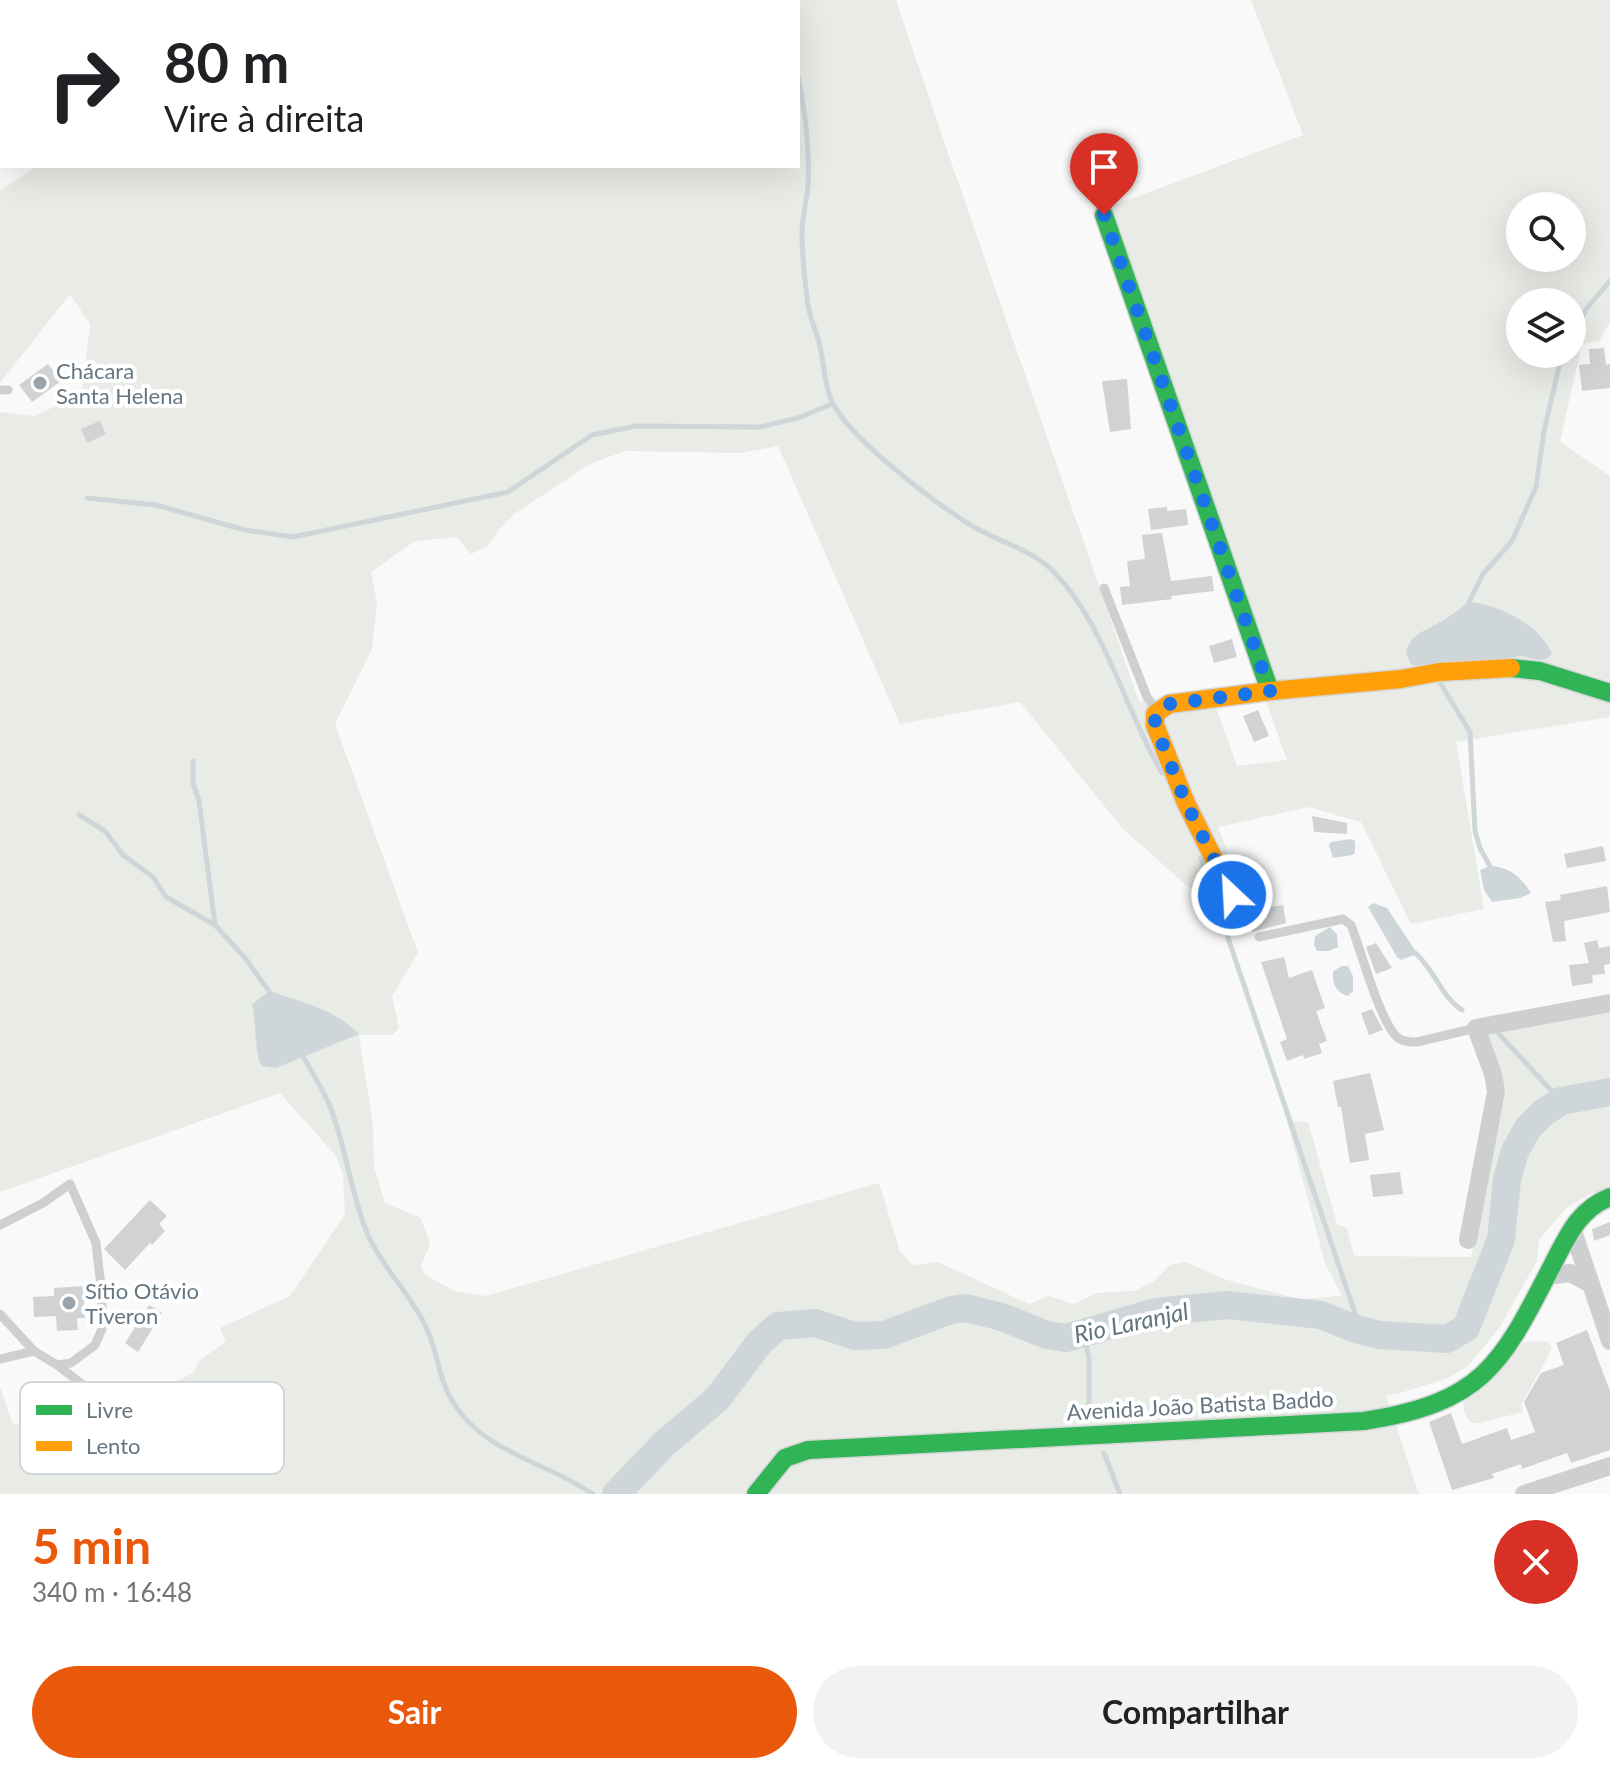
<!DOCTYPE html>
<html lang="pt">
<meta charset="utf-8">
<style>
:root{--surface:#fff;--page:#f2f2f2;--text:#202124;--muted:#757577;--accent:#ea580c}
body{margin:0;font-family:Lato,sans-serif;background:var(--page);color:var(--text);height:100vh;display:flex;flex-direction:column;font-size:30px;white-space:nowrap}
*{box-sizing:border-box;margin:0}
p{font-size:26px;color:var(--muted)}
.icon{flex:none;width:44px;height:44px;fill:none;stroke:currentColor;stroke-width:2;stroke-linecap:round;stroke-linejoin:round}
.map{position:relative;height:1494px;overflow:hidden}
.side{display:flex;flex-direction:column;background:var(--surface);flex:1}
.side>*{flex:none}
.hud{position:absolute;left:0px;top:0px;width:800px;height:168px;box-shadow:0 8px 32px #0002;background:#fff;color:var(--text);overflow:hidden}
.controls{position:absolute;left:1506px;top:192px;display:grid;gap:16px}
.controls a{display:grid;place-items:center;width:80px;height:80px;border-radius:50%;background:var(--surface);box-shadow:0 8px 32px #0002;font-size:40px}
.pin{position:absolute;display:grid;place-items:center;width:68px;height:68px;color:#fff;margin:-82px -34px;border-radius:50% 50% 50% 0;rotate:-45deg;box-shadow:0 0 8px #0007}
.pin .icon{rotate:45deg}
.me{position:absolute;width:88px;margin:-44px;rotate:335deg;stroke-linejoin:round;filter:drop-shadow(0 0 6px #0008)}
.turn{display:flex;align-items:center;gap:28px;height:168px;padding:0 32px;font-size:36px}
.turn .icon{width:104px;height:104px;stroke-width:2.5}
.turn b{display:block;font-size:56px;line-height:68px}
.round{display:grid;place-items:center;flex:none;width:84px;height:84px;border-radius:42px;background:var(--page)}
.head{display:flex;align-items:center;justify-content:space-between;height:136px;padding:0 32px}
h1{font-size:48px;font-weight:700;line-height:60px;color:var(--accent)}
.primary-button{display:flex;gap:16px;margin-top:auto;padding:16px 32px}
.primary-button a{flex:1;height:92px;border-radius:48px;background:var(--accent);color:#fff;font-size:32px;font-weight:700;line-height:92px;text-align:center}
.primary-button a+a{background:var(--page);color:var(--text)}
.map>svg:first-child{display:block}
</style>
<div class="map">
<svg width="1610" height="1494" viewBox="0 0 1610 1494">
<rect width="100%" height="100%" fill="#f9f9f9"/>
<path fill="#e8ebe6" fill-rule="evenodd" d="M20 0H896C975 235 1059 468 1139 702L1210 691 1237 766 1287 760 1093 213 1303 135 1251 0H1610V322L1599 341 1582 344 1560 442 1610 476V717L1456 742 1484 909 1411 924 1361 822 1309 807 1218 827 1242 892 1218 898 1212 908 1123 829 1020 702 900 724 778 446 740 453 625 451 590 464 514 514 500 528 488 546 471 554 457 537 415 541 371 572 377 602 372 649 335 724 418 953 392 996 399 1028 392 1035H359L373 1125 374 1167 385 1203 421 1218 430 1244 421 1266 425 1275 455 1291 485 1296 879 1183 900 1251 913 1265 938 1262 1029 1304 1049 1296 1074 1304 1097 1293 1134 1291 1153 1282 1170 1265 1186 1262 1227 1280 1299 1299 1342 1296 1325 1263 1287 1121 1308 1122 1337 1224 1347 1228 1354 1256 1471 1257 1506 1092 1484 1034 1610 1008V1187L1588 1195 1565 1209 1539 1240 1537 1261 1500 1327 1468 1366 1448 1378 1397 1394 1386 1395 1419 1494H0V1387L13 1425 75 1411 101 1422 194 1372 200 1360 226 1342 220 1328 290 1296 345 1214 343 1174 336 1156 280 1093 0 1192V412L34 416 82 394 90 324 70 294 0 383V191L36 166H798V2ZM1520 206H1572V258H1520ZM1520 302H1572V354H1520Z
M1548 1341 1552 1349 1521 1405 1523 1412 1479 1423H1471L1465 1414 1463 1403 1524 1342Z"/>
<path fill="#ced6d9" d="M1470 602C1500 605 1540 625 1552 654 1540 668 1526 651 1512 658L1420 667 1411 664 1406 654C1410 634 1421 633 1437 624 1448 618 1459 609 1470 602Z
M1350 839 1355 841V853L1352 855 1333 858 1329 845 1331 842Z
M1490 866C1511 868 1519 875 1531 893L1520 898 1492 902 1484 890 1480 870Z
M1373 903 1387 908 1415 950 1414 955 1401 960 1397 957 1368 907Z
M1330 927 1337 934 1338 947 1329 951H1317L1314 945 1315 936Z
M1342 966H1348L1353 976V991L1348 996C1336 993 1332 983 1333 971Z
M270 991C302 1003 334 1008 359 1034L276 1068 262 1066C255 1058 256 1020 252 1004Z"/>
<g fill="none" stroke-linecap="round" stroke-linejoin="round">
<path stroke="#ced6d9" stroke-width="5" d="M782 0V2
M798 76C805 111 810 149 808 185 807 201 802 217 802 233 802 256 805 282 808 305 810 319 817 332 820 346 824 364 824 382 831 399 845 436 939 506 974 527 1001 543 1031 549 1053 571 1105 624 1125 710 1162 773
M1572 335 1587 308 1610 281
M87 498 156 505 245 530 293 537 508 492 592 435 636 426 760 427 798 418 832 404
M1467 606 1483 574 1512 541 1536 487 1544 431 1562 354
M1439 681 1470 732 1475 831 1480 848 1492 870
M193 761V783L199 801 215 925 245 958 271 994
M79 815 105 831 123 855 153 877 166 897 215 925
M1201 858 1361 1331
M1415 953C1434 968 1441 997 1462 1010
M1499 1034 1561 1101
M301 1053C312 1073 325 1091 332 1112 347 1152 351 1195 368 1235 383 1269 411 1294 426 1327 441 1360 437 1385 463 1416 496 1455 553 1466 593 1494
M1084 1334 1089 1359V1407
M1104 1453 1120 1494"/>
<path stroke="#ced6d9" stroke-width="28" d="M616 1494 665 1443 717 1399 760 1342 778 1326 815 1323 855 1336 884 1335 951 1310 966 1308 1002 1317 1047 1335 1066 1338 1156 1312 1227 1305 1321 1315 1353 1328 1379 1335 1447 1339 1466 1328 1501 1239 1507 1179 1515 1151 1528 1128 1543 1113 1561 1101 1610 1092"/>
</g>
<path fill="#d0d2d3" d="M1604 348 1606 365 1610 364V388L1582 391 1579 365 1590 364 1589 349Z
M48 364 61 381 32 402 19 385Z
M1127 379 1131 429 1110 432 1102 381Z
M100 421 106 434 87 443 81 429Z
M1167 507V511L1186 509 1188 525 1151 530 1148 509Z
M1162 533 1171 581 1212 576 1214 591 1171 596 1172 599 1122 605 1120 587 1130 586 1127 561 1145 559 1142 535Z
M1232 639 1237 657 1214 663 1209 646Z
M1258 710 1269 736 1254 742 1243 716Z
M1312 816 1347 823V834L1314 832Z
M1603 846 1606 861 1567 868 1564 854Z
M1607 886 1610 912 1564 921 1566 941 1553 942 1545 902 1561 900 1560 895Z
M1263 903 1264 908 1283 905 1286 923 1252 932 1247 906Z
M1597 940 1599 948 1610 946V964L1604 965 1605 974 1592 975 1593 983 1572 986 1569 965 1589 963 1584 943Z
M1376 943 1392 968 1376 974 1366 947Z
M1284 957 1289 978 1312 970 1325 1008 1316 1011 1327 1041 1319 1044 1322 1053 1304 1059 1303 1055 1287 1061 1280 1042 1287 1039 1261 962Z
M1372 1009 1383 1030 1369 1035 1361 1013Z
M1370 1073 1384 1130 1365 1134 1369 1160 1350 1163 1341 1107H1338L1333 1081Z
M1400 1172 1403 1194 1373 1197 1370 1175Z
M150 1200 167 1216 159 1224 165 1231 152 1245 150 1243 125 1270 104 1249Z
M1610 1222V1235L1594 1241 1592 1229Z
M83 1286 85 1318H77L78 1330 57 1331 56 1316 34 1317 33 1297 54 1296V1288Z
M149 1305 162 1313 138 1352 125 1343Z
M1587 1330 1610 1391V1450L1571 1463 1567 1453 1522 1469 1521 1464 1492 1474 1494 1478 1452 1490 1429 1422 1451 1413 1462 1444 1507 1428 1511 1440 1535 1432 1524 1402 1541 1373 1564 1365 1556 1343Z"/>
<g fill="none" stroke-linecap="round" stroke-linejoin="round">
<defs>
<path id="fast" d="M1104 215 1270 691
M1511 668 1540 671 1610 693
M756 1494 785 1458 808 1450 1364 1421C1486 1402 1502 1363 1555 1260 1569 1233 1580 1209 1610 1197"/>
<path id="slow" d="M1232 895 1186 803 1155 725V714L1169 704 1270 691 1401 679 1439 672 1511 668"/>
</defs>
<use href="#fast" stroke="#d5d6d7" stroke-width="21"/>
<use href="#slow" stroke="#d5d6d7" stroke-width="21"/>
<path stroke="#cecfd0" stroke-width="9" d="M0 390H8
M1104 588 1147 697 1153 705 1160 709
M1259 937 1343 919 1351 925C1361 950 1380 1023 1398 1038 1404 1042 1410 1042 1417 1042L1476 1028
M0 1225 43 1203 70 1184 96 1243 102 1295V1329L95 1345 71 1363 57 1365 34 1351 0 1359
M0 1314 34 1351
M57 1365 111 1406"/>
<path stroke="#cecfd0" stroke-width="18" d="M1572 1228 1610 1341
M1468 1240 1496 1092 1493 1074 1476 1028 1610 1003
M1547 1276 1570 1273 1591 1284
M1524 1494 1610 1466"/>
<use href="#fast" stroke="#30b455" stroke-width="18"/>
<use href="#slow" stroke="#ff9f0a" stroke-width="18"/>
</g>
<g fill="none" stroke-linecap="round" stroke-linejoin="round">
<path stroke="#1a73e8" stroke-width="14" stroke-dasharray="0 25.2" d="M1104 215 1270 691 1169 704 1155 714V725L1186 803 1232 895"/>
</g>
<g fill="#99a4ac" stroke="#fff" stroke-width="3">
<circle cx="40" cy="383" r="8"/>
<circle cx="69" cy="1303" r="8"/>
</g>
<g text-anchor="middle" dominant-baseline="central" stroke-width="8" stroke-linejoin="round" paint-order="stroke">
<g font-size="22" fill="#657683" stroke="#fff" text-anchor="start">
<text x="56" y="370">Chácara<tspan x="56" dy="25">Santa Helena</tspan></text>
<text x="85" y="1290">Sítio Otávio<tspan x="85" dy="25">Tiveron</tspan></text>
</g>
<g font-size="22" fill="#657683" stroke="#fff">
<text transform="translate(1200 1405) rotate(-3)">Avenida João Batista Baddo</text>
</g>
<g font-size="24" font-style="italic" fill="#60757c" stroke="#fff">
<text transform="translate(1131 1322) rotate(-12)">Rio Laranjal</text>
</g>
</g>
<rect x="20" y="1382" width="264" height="92" rx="12" fill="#fff" stroke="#d1d6da" stroke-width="2"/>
<rect x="36" y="1405" width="36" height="10" fill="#30b455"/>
<rect x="36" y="1441" width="36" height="10" fill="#ff9f0a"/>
<g font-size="22" fill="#657683">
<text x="86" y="1418">Livre</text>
<text x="86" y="1454">Lento</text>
</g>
</svg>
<div class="controls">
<a><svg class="icon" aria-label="search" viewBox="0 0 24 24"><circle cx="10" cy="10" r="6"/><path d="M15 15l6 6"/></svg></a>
<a><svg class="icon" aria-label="layers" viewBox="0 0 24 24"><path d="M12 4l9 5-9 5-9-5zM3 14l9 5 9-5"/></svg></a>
</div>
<div class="pin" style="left:1104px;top:215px;background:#d93025"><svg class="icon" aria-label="arrive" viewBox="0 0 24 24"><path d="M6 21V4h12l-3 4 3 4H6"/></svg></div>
<svg class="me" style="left:1232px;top:895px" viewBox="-20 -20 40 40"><circle r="17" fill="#1a73e8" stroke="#fff" stroke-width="3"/><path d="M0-11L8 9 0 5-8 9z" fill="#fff"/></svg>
<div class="hud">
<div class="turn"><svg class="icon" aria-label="right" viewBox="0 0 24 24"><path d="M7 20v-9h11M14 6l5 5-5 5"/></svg><div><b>80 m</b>Vire à direita</div></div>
</div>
</div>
<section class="side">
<div class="head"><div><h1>5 min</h1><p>340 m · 16:48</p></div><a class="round" style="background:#d93025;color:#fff"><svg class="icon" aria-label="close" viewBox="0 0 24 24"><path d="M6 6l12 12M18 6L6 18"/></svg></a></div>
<div class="primary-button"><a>Sair</a><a>Compartilhar</a></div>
</section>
